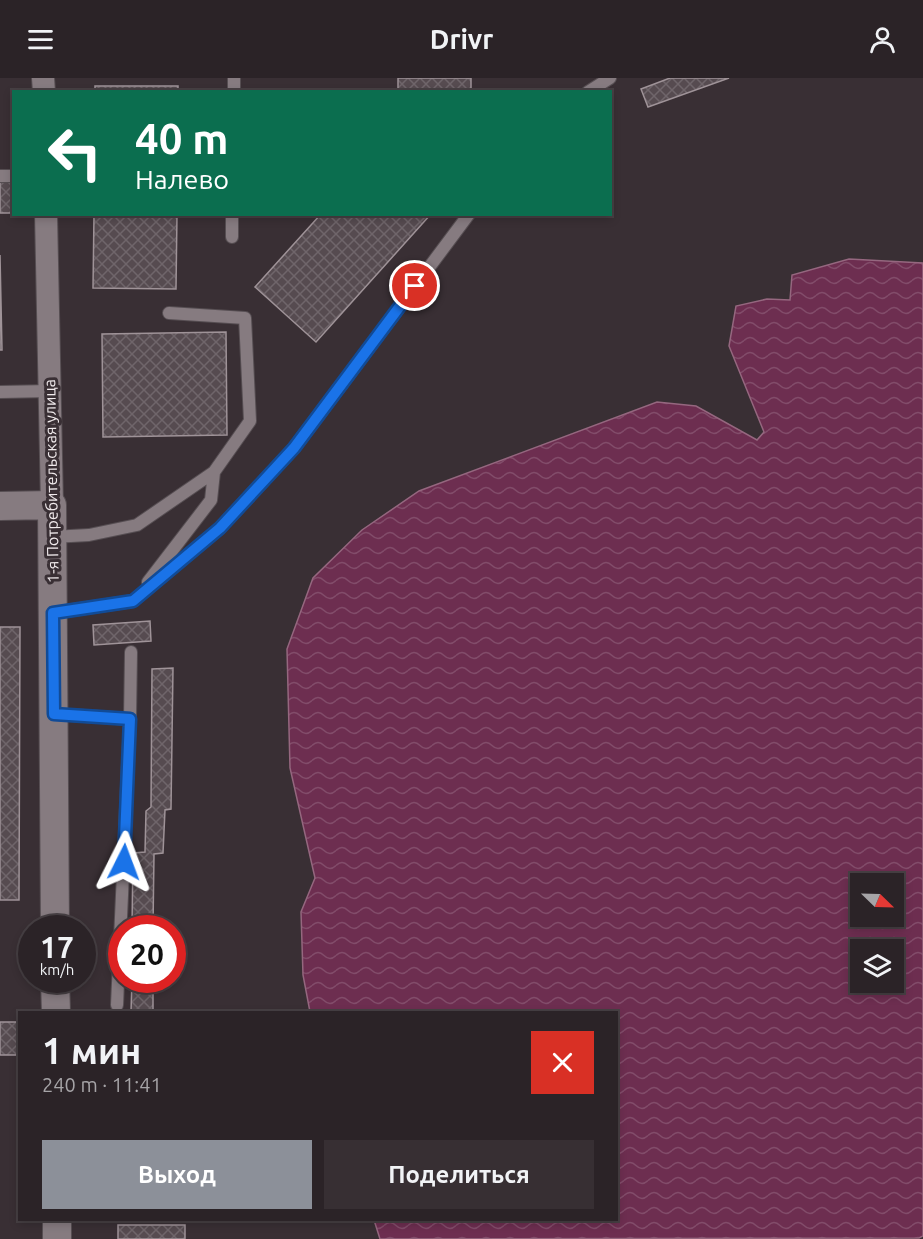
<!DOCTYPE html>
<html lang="ru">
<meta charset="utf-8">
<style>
:root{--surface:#2b2327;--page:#372f33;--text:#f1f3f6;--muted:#a6a4a7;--line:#474044;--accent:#8c9099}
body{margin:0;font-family:Ubuntu,sans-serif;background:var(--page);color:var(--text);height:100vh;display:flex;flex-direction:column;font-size:22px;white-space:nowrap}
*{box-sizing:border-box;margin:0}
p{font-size:20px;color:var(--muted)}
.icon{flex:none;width:33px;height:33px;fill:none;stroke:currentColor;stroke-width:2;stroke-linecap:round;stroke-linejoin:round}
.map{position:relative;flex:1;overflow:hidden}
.drawer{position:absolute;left:18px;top:933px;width:600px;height:210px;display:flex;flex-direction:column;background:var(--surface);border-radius:0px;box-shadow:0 3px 9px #0003,0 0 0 2px var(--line)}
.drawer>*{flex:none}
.guide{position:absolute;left:12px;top:12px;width:600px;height:126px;border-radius:0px;box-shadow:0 3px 9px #0003,0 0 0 2px var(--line);background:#0b6e4f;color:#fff;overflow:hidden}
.needle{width:39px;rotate:113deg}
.fabs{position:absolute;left:850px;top:795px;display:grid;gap:12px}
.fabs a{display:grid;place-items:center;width:54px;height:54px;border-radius:0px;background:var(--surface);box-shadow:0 3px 9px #0003,0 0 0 2px var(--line);font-size:30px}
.speed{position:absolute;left:18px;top:837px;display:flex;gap:12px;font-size:30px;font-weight:700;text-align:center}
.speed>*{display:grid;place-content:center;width:78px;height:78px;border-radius:50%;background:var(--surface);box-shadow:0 3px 9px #0003,0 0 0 2px var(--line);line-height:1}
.speed small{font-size:15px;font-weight:400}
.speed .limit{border:9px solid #d22;background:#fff;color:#111}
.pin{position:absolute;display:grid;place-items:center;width:51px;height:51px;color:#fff;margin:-26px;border:3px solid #fff;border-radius:50%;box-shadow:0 2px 6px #0007}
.me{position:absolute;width:66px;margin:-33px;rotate:3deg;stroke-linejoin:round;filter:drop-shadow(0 0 4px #0008)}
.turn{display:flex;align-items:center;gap:21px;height:126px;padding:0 24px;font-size:27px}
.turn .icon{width:78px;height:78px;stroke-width:2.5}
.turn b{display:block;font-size:42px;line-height:51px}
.round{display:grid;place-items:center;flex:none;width:63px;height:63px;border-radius:0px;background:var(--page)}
.overview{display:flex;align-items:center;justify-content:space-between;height:102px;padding:0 24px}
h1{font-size:36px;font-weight:700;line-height:45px}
.cta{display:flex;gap:12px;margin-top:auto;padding:12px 24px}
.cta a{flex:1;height:69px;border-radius:0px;background:var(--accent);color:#fff;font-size:24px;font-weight:700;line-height:69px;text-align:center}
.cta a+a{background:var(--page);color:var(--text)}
header{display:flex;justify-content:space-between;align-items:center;height:78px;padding:0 24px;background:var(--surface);font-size:27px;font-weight:700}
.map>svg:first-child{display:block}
</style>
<header><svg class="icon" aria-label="menu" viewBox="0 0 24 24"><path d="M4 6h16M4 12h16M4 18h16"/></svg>Drivr<svg class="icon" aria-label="person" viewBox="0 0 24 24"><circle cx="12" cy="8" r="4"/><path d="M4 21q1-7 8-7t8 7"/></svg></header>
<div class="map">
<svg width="923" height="1161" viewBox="0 0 923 1161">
<defs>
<pattern id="water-waves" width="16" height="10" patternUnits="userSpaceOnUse" patternTransform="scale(1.5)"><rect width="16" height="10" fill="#6d2e50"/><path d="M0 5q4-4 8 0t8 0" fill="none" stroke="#824c6a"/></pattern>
<pattern id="building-cross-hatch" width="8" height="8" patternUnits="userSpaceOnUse" patternTransform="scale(1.5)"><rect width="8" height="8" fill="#564b50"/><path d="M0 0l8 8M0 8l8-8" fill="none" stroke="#6f656a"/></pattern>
</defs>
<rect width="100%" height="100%" fill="#392f34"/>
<path fill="url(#water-waves)" stroke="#95677f" stroke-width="1.5" fill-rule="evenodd" d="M849 181 923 185V1158L919 1160 380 1161 374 1142H616V934H310L303 897 301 834 315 800 290 690 287 571 313 500 362 452 419 413 657 324 696 328 757 362 764 354 729 268 736 228 767 221 790 222 792 197ZM861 806H894V838H861ZM861 872H894V904H861Z"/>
<path fill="url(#building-cross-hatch)" stroke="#9f9398" stroke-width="1.5" d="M398 0H471V14H398Z
M670 0H729L648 29 641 11Z
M95 8H178V14H95Z
M0 101H14V135H0Z
M94 136H177L176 211 93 210Z
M321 136H431L316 264 255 209Z
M0 177 2 272H0Z
M226 254 227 357 103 359 102 256Z
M150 543 151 563 94 567 93 547Z
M0 549H20L19 822H0Z
M173 590 171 731 165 732 163 775 154 776 153 850H132L133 775 145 774 146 733 151 729 152 591Z
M132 902H153V934H131Z
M0 944H19V977H0Z
M118 1147H185V1161H118Z"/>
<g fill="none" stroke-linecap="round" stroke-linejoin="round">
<defs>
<path id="service" d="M234 14V0
M588 14 610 0
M0 98H14
M232 159V136
M0 314 50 313
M52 459 89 457 137 447 214 394 250 343 245 240 169 235
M148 504 211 422 214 394
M53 535 133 523 220 450 294 370 469 136
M54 636 130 641 117 927
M130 641 131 574"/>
<path id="minor" d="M43 0 44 14
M46 136 52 427"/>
<path id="tertiary" d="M0 428 52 427 55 850
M55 902 56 934
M57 1142V1161"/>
</defs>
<use href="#service" stroke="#564e52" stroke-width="14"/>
<use href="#minor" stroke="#564e52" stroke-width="24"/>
<use href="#tertiary" stroke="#564e52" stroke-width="30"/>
<use href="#service" stroke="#867b80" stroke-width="12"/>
<use href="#minor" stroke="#867b80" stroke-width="22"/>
<use href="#tertiary" stroke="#867b80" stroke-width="28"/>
</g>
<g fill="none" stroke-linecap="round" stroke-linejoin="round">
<defs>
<path id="route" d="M124 784 130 641 54 636 53 535 133 523 220 450 294 370 415 208"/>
</defs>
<use href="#route" stroke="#114b97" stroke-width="15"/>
<use href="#route" stroke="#1a73e8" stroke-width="10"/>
</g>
<g text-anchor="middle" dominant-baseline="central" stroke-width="6" stroke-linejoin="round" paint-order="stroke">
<g font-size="16" fill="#f1ebed" stroke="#392f34">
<text transform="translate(51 403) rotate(-91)">1-я Потребительская улица</text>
</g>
</g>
</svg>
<div class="fabs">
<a><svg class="needle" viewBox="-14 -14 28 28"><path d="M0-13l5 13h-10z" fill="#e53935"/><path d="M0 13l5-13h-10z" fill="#a6a4a7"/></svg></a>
<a><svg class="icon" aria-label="layers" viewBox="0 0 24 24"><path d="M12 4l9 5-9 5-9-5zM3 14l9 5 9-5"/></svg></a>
</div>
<div class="speed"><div>17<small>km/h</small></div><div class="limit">20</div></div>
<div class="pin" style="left:415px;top:208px;background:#d93025"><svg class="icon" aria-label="arrive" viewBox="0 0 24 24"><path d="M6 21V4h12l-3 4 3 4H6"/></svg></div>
<svg class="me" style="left:124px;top:784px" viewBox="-20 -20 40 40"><path d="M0-17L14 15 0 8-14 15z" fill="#1a73e8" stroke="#fff" stroke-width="4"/></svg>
<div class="guide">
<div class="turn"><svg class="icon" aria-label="left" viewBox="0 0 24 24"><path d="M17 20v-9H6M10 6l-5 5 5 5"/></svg><div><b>40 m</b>Налево</div></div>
</div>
<section class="drawer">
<div class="overview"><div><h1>1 мин</h1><p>240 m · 11:41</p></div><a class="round" style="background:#d93025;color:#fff"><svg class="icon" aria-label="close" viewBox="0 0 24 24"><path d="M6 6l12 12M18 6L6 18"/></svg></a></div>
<div class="cta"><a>Выход</a><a>Поделиться</a></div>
</section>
</div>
